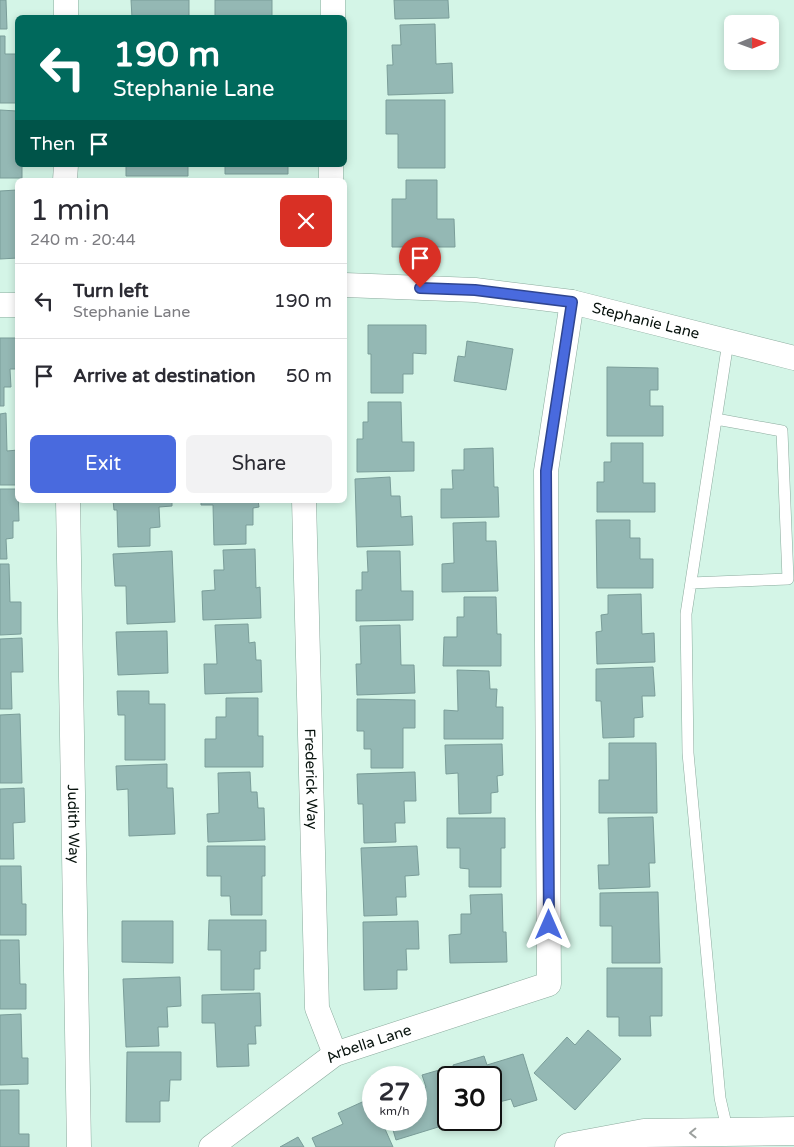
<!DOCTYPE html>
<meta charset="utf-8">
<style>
:root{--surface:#fff;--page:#f2f2f3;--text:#2b2b33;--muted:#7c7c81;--line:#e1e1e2;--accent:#496ade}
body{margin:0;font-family:"Varela Round",sans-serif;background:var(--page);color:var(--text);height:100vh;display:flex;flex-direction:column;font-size:19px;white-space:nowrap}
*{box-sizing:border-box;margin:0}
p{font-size:16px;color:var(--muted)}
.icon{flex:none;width:28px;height:28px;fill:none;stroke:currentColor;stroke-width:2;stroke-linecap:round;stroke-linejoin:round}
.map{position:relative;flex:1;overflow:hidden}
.details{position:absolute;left:15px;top:178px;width:332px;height:325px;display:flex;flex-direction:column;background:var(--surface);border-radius:8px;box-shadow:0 2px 8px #0003}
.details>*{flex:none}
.hud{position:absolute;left:15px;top:15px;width:332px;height:152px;border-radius:8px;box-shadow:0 2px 8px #0003;background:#00695c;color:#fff;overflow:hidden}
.needle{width:32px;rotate:89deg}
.fabs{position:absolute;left:724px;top:15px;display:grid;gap:10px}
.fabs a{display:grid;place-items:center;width:55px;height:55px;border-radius:8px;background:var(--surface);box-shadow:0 2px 8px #0003;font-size:25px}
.speed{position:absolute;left:362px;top:1066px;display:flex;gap:10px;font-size:25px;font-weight:700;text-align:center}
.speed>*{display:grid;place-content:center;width:65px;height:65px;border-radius:50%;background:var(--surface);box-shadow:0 2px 8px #0003;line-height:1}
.speed small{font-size:12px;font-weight:400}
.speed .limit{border:2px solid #111;border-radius:8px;background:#fff;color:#111}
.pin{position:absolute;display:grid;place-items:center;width:42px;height:42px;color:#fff;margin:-51px -21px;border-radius:50% 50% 50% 0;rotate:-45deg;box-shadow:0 0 5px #0007}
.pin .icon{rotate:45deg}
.me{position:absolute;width:55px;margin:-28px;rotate:0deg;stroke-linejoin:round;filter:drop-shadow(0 0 4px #0008)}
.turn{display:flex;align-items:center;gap:18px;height:105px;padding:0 15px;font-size:22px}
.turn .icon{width:65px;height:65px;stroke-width:2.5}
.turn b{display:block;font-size:35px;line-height:42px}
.then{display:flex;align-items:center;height:48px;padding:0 15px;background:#0003;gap:10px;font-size:19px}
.round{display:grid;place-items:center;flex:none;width:52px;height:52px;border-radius:8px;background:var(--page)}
.headline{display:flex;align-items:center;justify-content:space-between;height:85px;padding:0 15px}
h1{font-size:30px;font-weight:600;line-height:38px}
.action{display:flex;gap:10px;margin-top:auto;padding:10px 15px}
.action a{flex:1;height:58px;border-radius:8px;background:var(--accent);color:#fff;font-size:20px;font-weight:600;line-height:58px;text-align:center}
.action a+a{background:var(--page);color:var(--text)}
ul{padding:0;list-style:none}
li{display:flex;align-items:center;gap:15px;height:75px;padding:0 15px;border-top:1px solid var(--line)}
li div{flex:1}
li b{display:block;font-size:19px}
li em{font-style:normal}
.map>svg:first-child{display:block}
</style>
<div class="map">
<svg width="794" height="1147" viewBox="0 0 794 1147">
<rect width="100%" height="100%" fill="#d4f5e7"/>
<path fill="#94b8b4" stroke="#7a9d99" d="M0 0H6L7 29H0Z
M131 0H189V18H132Z
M215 0H272V18H215Z
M394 0H448L449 18 395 19Z
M435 24 436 64 452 63 453 93 388 95 387 65H393L392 45H401L400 25Z
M0 36H5V54H17L18 103H0Z
M386 100H445V168H398V134H386Z
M0 110 17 111 18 165H22V178H0Z
M126 165H188V176H126Z
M225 165H288V174H225Z
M406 180H437V219H454L455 247H392V199H406Z
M17 190 18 258 0 259V191Z
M368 325H426V354L413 353V374H403V393H371V354H368Z
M0 338H16V369H10L11 387H4V406H0Z
M467 341 513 349 506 390 454 381 458 356 465 357Z
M607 367 658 368V390H650V406H663V436H607Z
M368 402H401L402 442H414V471L357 472V439H363V422H368Z
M6 413 7 451 18 450V485H0V414Z
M611 443H643V483H655V512H597V482H604V462H611Z
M493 448 494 487H498L499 517 441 518V489H453L452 470H464V449Z
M390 477 391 496H400L401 517 412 516 413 545 357 547 355 479Z
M0 489H18L19 521H13V538L6 539 7 559H0Z
M113 500H172V506L159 507 160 527 150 528V546L118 547 117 510H114Z
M201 500H258L259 507 253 508V525H246V544L214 545 213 505H201Z
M596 520H630V538H640V559H653V588H597Z
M486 522V541H496L498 591 442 592V564L454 563 453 523Z
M255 549 256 588 260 587 261 618 203 620 202 591 215 590 214 570H224L223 550Z
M172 551 175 622 127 624 126 586H115L113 554Z
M367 551H400L401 591H413V620L356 621V590H362V572H368Z
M0 564H9L10 602H21V634L0 635Z
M641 594 642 634 654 633 655 662 597 664 596 632 602 631 601 615 608 614V595Z
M464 597H496L497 634H501V666H443L444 637H457V617H464Z
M248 624 249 643 255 642 256 660H261L262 692 205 694 204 664H217L215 625Z
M400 625 401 665H414L415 693 357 695 356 664H361L360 626Z
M167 631 168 673 118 675 116 632Z
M22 638 23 672H11L12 709H0V639Z
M653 667 655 696H642L643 717 634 718V737L603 738 601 701H596V669Z
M457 670 489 671 490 689H497L496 707H503V739H444V710L458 711Z
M117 691H149V704H165V760H125V715H118Z
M226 698H258V736H263V767H205V739H216V717H226Z
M357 699 415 700V728H403V768H371V749H364V731H357Z
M20 714 22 783H0V715Z
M609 743H656L657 813H599V780H609Z
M502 744 503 775 497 776 498 792 491 793V813L459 814 458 773 446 774 445 745Z
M167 764V788H173L175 834 129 836 128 789 117 790 116 766Z
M250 772 251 792H257L258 808H264L265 840 208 842 207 814 219 813 218 773Z
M415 772 416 801H404L405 823H395L396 842 364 843 363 804H358L357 774Z
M24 788 25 822 13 823 14 859H0V789Z
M653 817 655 863H649L650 887 599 889 598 865H609L608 818Z
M447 818H505V848H501V887H469V869L460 868V848H447Z
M207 846H265V876H262V915H231L230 896H221V876H207Z
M417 846 419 875 405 876 406 897H396L397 915 364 916 361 848Z
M0 866H21L22 904H26V935H0Z
M658 892 660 963H612V926H600V893Z
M502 894 503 932H506L507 962 450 963 449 935 461 934V914H471L470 895Z
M209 920H266V951H260V969H254V990H221V950H208Z
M122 921H173V963L122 962Z
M418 921 419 949H406L407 970H397V989L364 990 363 922Z
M0 940H19L20 984H26V1009H0Z
M607 968H662V1016H650L651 1036H619V1017H607Z
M180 977 181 1006 167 1007 168 1027H158L159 1046 126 1047 123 979Z
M260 993 261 1026H255L256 1044H248L249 1066 217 1067 215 1023H202V995Z
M21 1014 22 1058H28V1084L0 1085V1015Z
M588 1030 621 1059 575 1110 534 1073 567 1037 575 1045Z
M127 1052H181V1080H170L169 1101H160V1122H126Z
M523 1054 537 1100 514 1107 511 1099 491 1104V1078H456L453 1065 484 1056 487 1065Z
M446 1068 449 1078V1120H461L396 1140 390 1120H416V1090L426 1087 422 1075Z
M0 1090H19V1134H29V1147H0Z
M371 1098 374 1104V1120H381L393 1147H316L312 1138 343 1124 338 1113Z
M298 1137 304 1147H280Z"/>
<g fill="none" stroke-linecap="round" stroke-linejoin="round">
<defs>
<path id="lane" d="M691 583 788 579 782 431 716 419
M728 1133 720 1098 688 753 686 614 728 342"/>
<g id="street">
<path d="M66 18V0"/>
<path d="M333 18V0"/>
<path d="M65 180 66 165"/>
<path d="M331 180V165"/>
<path id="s1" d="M345 285 475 290 572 302 794 358"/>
<path d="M0 305H18"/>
<path id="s2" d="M68 500 79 1147"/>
<path id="s3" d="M304 500 317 1008 335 1054"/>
<path id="s4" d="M211 1147 335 1054 549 984 546 471 572 302"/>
</g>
<path id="secondary" d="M569 1147 644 1133 794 1131"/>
</defs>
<use href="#lane" stroke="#8cab9e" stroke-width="12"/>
<use href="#street" stroke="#8cab9e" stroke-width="25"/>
<use href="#secondary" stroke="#8cab9e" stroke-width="29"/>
<use href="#lane" stroke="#fff" stroke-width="11"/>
<use href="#street" stroke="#fff" stroke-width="24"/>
<use href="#secondary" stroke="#fff" stroke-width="28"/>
</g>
<defs><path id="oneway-chevron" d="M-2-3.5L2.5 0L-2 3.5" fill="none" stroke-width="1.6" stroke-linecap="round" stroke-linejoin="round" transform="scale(1.25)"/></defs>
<use stroke="#9ca09e" href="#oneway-chevron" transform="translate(693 1133) rotate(179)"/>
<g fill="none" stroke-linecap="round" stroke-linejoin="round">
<defs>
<path id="route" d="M420 288 475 290 572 302 546 471 549 925"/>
</defs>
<use href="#route" stroke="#2f4590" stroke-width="12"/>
<use href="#route" stroke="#496ade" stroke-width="9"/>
</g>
<g text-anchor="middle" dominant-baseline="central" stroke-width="5" stroke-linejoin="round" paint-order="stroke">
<g font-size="15" fill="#07120d" stroke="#d4f5e7">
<text stroke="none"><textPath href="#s1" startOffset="304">Stephanie Lane</textPath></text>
<text stroke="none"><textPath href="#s3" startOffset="279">Frederick Way</textPath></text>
<text stroke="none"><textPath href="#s2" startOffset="324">Judith Way</textPath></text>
<text stroke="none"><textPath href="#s4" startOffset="190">Arbella Lane</textPath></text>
</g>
</g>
</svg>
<div class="fabs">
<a><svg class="needle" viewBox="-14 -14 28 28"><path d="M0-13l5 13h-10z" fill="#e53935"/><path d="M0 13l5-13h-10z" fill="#7c7c81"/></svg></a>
</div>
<div class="speed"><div>27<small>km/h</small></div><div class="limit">30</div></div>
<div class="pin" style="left:420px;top:288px;background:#d93025"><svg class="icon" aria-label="arrive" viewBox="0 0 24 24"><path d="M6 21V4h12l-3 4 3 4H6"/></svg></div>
<svg class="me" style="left:549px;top:925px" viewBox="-20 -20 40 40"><path d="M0-17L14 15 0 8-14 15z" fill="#496ade" stroke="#fff" stroke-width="4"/></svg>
<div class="hud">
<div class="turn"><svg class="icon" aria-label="left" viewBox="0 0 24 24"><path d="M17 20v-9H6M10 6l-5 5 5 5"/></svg><div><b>190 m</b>Stephanie Lane</div></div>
<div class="then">Then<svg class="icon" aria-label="arrive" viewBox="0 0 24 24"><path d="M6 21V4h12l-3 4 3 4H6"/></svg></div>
</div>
<section class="details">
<div class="headline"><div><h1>1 min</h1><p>240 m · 20:44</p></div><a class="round" style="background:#d93025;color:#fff"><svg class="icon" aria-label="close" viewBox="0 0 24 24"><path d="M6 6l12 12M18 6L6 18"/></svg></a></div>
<ul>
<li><svg class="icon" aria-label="left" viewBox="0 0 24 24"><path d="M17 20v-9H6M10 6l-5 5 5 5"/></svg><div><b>Turn left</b><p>Stephanie Lane</p></div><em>190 m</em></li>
<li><svg class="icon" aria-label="arrive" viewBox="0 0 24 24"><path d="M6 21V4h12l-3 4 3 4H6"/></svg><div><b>Arrive at destination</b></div><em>50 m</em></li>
</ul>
<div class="action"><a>Exit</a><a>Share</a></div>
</section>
</div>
